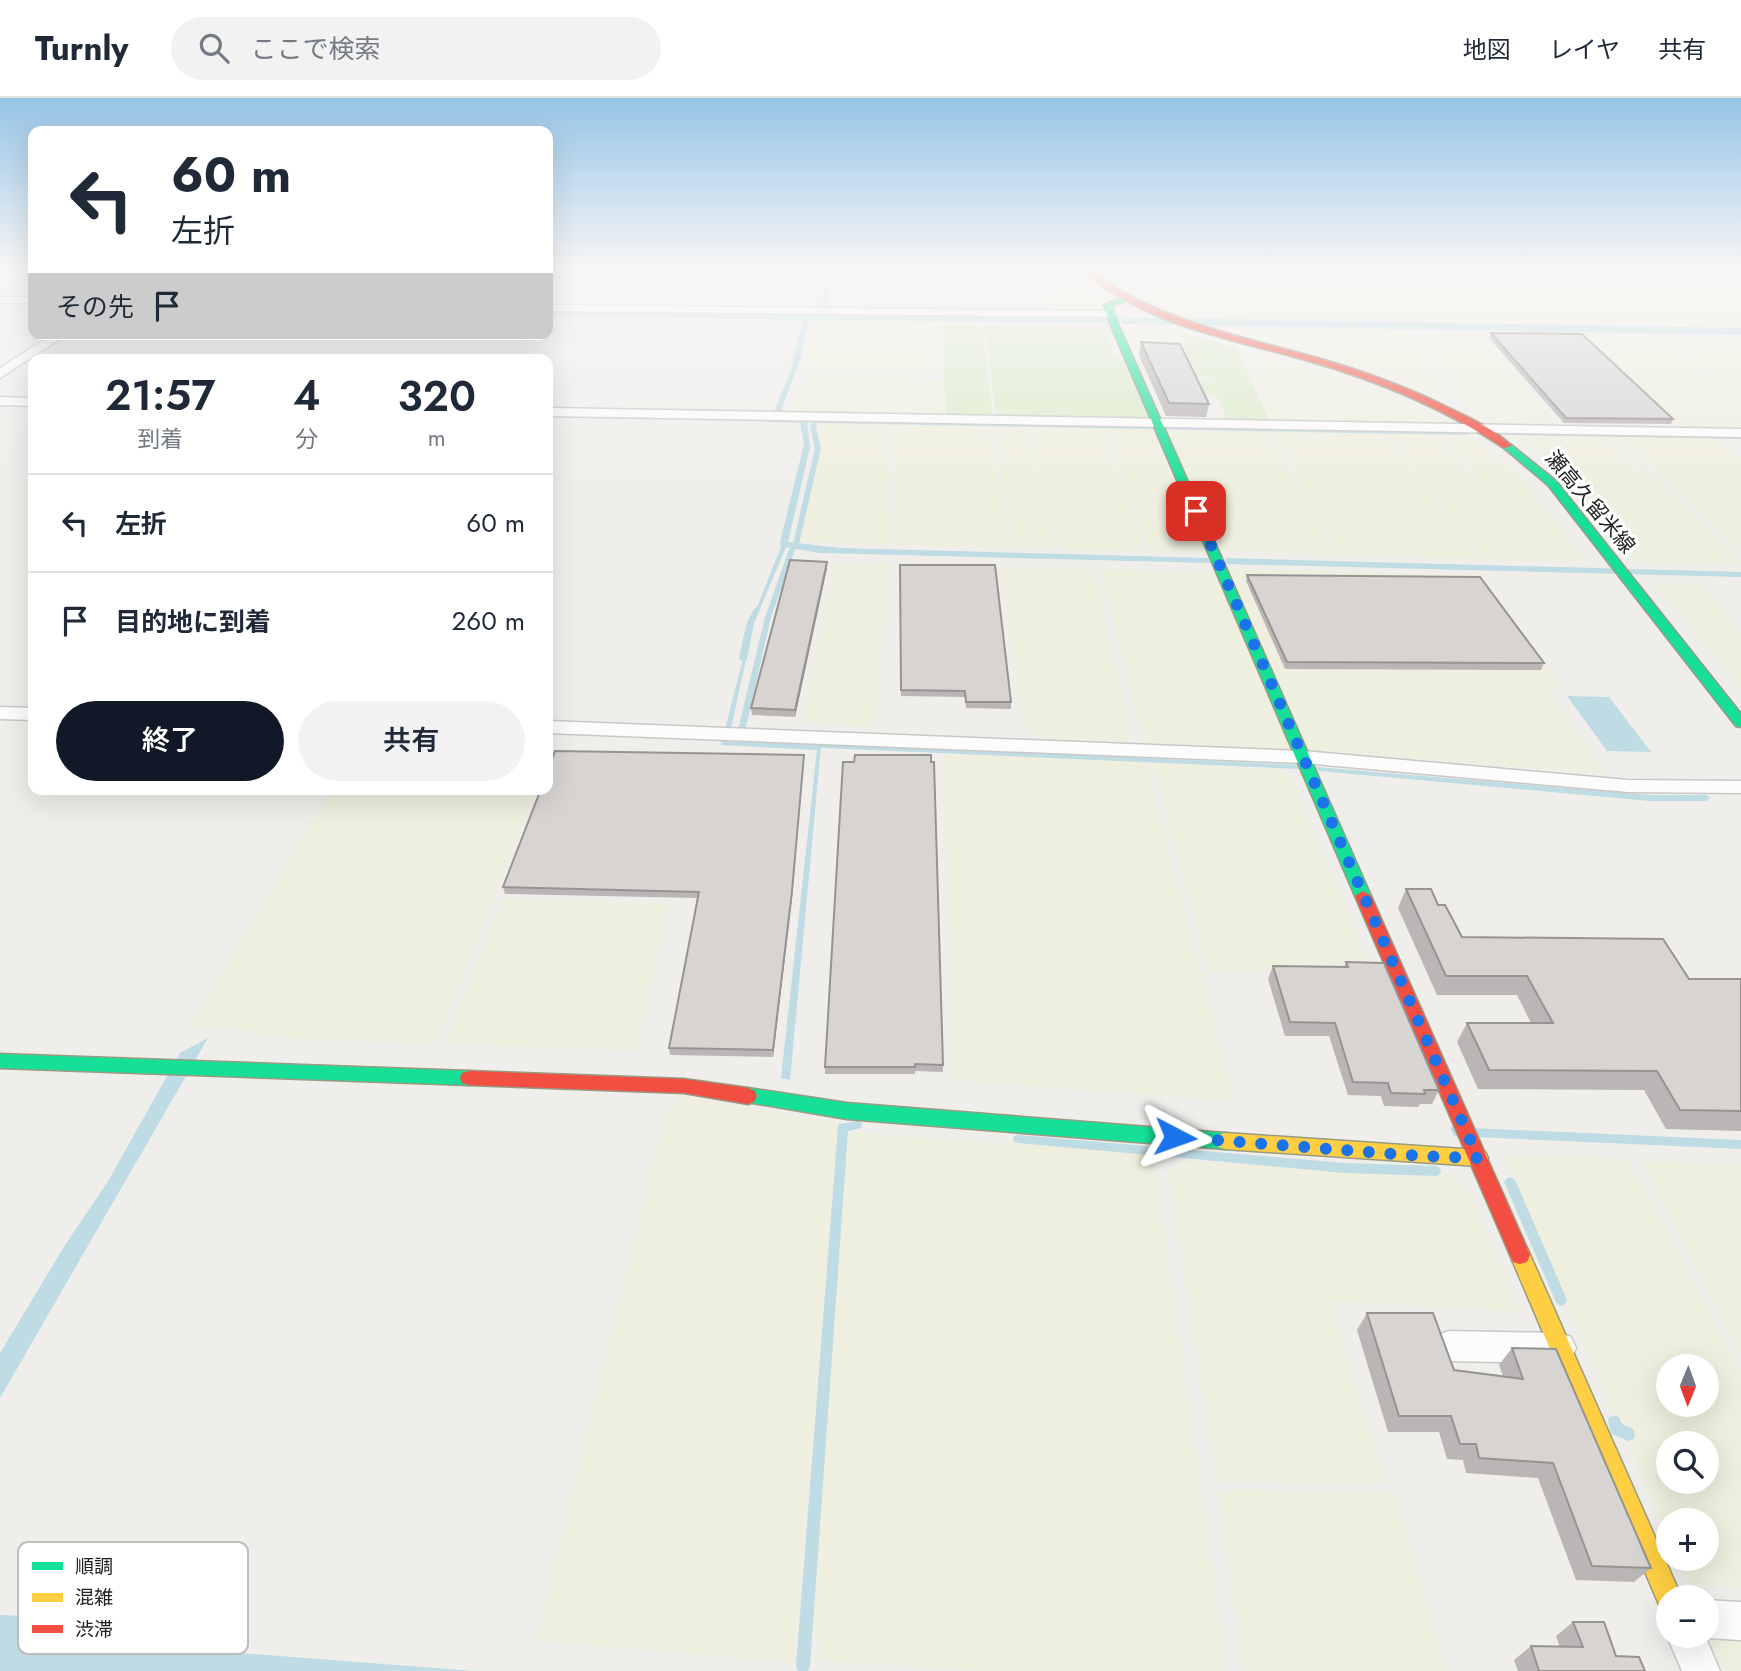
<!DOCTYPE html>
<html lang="ja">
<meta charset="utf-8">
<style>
:root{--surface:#fff;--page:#f2f2f3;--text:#1f2937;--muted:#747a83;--line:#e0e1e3;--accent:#111827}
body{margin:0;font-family:Jost,"Noto Sans JP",sans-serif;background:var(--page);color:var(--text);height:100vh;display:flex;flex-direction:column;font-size:26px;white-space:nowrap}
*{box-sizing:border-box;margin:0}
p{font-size:23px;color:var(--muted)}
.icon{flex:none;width:38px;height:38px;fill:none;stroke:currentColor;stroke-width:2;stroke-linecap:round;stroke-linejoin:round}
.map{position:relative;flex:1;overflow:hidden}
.details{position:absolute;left:28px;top:256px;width:525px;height:441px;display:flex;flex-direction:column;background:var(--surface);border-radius:14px;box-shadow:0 7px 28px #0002}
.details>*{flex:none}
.guide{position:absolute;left:28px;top:28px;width:525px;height:214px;border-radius:14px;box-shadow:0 7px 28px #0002;background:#fff;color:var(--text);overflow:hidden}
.needle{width:46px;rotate:181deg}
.tools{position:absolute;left:1656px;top:1256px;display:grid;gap:14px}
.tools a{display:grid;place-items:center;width:63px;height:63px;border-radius:50%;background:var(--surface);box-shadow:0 7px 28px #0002;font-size:35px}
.pin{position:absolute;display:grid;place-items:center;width:60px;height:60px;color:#fff;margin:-30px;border-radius:14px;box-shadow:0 4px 10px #0006}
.me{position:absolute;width:77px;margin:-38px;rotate:94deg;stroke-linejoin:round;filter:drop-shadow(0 0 5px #0008)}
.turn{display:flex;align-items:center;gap:24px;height:147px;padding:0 28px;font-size:32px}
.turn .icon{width:91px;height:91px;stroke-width:2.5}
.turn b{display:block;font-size:49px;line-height:60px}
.then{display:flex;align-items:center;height:66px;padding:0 28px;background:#0003;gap:14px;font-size:26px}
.eta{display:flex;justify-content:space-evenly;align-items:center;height:119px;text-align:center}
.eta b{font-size:42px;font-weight:600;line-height:49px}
.action{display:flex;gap:14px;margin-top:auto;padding:14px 28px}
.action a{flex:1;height:80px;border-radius:42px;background:var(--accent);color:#fff;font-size:28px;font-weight:600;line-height:80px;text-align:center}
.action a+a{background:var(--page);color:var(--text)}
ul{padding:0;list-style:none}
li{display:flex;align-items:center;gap:21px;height:98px;padding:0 28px;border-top:2px solid var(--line)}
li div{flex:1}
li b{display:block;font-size:26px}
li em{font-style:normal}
header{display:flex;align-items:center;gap:42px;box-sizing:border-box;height:98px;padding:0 35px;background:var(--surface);border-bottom:2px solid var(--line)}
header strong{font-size:33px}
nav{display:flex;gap:38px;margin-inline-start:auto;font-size:24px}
.search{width:490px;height:63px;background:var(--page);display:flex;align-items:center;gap:18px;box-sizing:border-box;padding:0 24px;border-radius:38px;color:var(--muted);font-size:26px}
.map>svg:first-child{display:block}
</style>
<header>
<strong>Turnly</strong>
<div class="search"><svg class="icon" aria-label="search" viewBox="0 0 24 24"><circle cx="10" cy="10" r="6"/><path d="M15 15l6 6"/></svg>ここで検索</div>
<nav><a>地図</a><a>レイヤ</a><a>共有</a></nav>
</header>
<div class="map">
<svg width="1741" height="1573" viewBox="0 0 1741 1573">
<rect width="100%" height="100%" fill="#f0eeeb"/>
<path fill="#efefdf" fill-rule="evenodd" d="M1040 171H1068L1095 195 1101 212 1075 213 1052 217Z
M1129 171H1170L1197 219H1185L1143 200Z
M1172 171H1257L1293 221 1201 219Z
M1261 171H1324L1367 224 1298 222Z
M1326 171H1377L1425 222H1369Z
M1380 171H1491L1551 225 1428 222Z
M1494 171H1581L1653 226 1554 224Z
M1584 171H1647L1728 228 1657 227Z
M1650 171H1714L1741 189V228H1731Z
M813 224 938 226 940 278 804 272Z
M1125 232H1174L1181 252H1136Z
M1228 232 1408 235 1455 299H1448L1449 301 1384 276Z
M1413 235 1484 237 1559 328 1498 327 1471 314Z
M1584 239 1665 240 1741 305V333L1685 332Z
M1667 240 1741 242V303Z
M1243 253 1347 281 1393 299 1449 326 1276 323Z
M808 275 914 280 915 318 789 316Z
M916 280 942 281 944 319H917Z
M817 324 887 327 892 446 797 444 819 350Z
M895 326 988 327 1012 450 898 447 891 328Z
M991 328H1027L1056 450H1016Z
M1029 328 1102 329 1146 453 1060 452Z
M1105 330 1152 331 1204 454H1151Z
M1166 332 1266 333 1337 457 1220 453Z
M1270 333 1386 335 1479 461 1341 458Z
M1389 335 1438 336 1540 463 1484 462Z
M1441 335 1466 336 1496 357 1523 384 1586 463H1543Z
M1510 337 1600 338 1731 468 1638 465 1576 393 1542 361Z
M1604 339H1614L1741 461V467H1735Z
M1619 339 1717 340 1741 361V454Z
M835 464 891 465 874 629 804 625 807 622 802 618Z
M1009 469 1095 471 1132 644 1046 641V639L1036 637 1027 627H1022L1001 471Z
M1100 471 1216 475 1289 645 1286 655 1145 648Z
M1228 471 1479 477 1561 587 1546 588 1606 676 1320 653 1307 649Z
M1654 485 1698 486 1741 533V590Z
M944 653 1147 664 1234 1003 952 982Z
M1152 665 1282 671 1290 678 1371 870 1208 875Z
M331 691H537L436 946 250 938 253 932 190 929Z
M504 801 669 805 636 952 445 946Z
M684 999 838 1025 793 1565 536 1542 666 1012 677 1008Z
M849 1035 1153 1055 1227 1573H985L818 1563 819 1537H806Z
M1502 1056 1628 1061 1741 1273V1489L1688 1486 1677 1461H1706V1423H1668V1440ZM1668 1269H1706V1307H1668ZM1668 1346H1706V1384H1668Z
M1183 1062 1421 1078 1449 1076 1471 1096 1519 1213 1331 1203 1385 1385 1217 1384 1168 1073 1178 1070Z
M1641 1063 1741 1067V1256Z
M1217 1392 1395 1394 1446 1573H1244Z
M1707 1535 1741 1537V1573H1724Z"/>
<path fill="#ddeccb" d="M942 227 982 228 993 320 946 319Z
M984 228 1111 230 1114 239 1108 242 1115 257H1122L1149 323 997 320Z
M1179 234 1237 250 1269 323H1227L1218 300 1197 295 1193 281 1237 283 1194 279Z"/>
<path fill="#bfdbe3" d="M548 212 1105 219 1109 225 809 222 800 262 778 321 807 323 810 349 788 444 841 450 1208 460 1210 465 820 455 786 449 754 525 728 644 821 649 790 982 781 980 817 652 721 647 754 517 781 449 780 444 804 346 800 325 770 324 790 274 803 222 548 217Z
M1118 219 1741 230V237L1122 226Z
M1225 460 1741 474V479L1227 466Z
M1567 598 1609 599 1651 654 1607 653Z
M208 940 0 1300V1255L65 1147 107 1085 180 955Z
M1450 1029 1741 1042V1051L1454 1038Z
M0 1517 73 1520 97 1544 474 1573H0Z"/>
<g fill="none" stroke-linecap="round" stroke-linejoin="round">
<path fill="#bfdbe3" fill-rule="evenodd" d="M829 171H833L824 216 822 217 820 216Z
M815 321 1466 333 1469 335 1466 337 817 325 816 330 821 350 799 446 796 448 793 446 815 350 810 330 812 323Z
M1505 334 1741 337V341L1507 337 1504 335Z
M793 447 796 449 771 519 743 642 1300 667 1304 669 1300 671 736 646 735 644 765 519 790 449Z
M757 508 760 510 754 525 747 561 743 563 739 561C743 544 745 520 757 508Z
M1316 669 1650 697H1706L1710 700 1706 703H1650L1319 673 1315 671Z
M857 1023 861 1024 862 1027 861 1030 848 1033 810 1568 808 1573H798L796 1568 838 1029 839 1026Z
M1018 1037 1345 1065 1436 1068 1440 1070 1441 1073 1440 1076 1436 1078 1345 1075 1018 1045 1014 1044 1013 1041 1014 1038Z
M1510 1079 1514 1081 1516 1084 1567 1202 1565 1206 1561 1208 1557 1206 1555 1202 1504 1084 1506 1081Z
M1614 1318 1619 1319 1622 1326 1633 1331 1635 1336 1633 1341 1628 1343 1612 1336 1608 1324 1609 1319Z"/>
<defs>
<path id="street" d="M0 199H33V205H0Z
M548 207 1111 213 1117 216 1111 219 548 213Z
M53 236H67L0 280V270Z
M0 299 33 300V308L0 307Z
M548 310 1741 331V339L548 318Z
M0 609 33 610V622L0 621Z
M548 623 1303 653 1628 682 1741 683V695L1628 694 1303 665 548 635Z
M1449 1233 1560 1235 1571 1239 1576 1250 1571 1261 1560 1265 1449 1263 1438 1259 1433 1248 1438 1237Z
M1706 1502 1741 1504V1542L1706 1540 1720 1573H1682L1667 1538H1706Z"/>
<path id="fast" d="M1122 200 1129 202 1112 208 1119 228 1371 798 1369 802 1363 803 1355 798 1111 228 1104 207Z
M1504 346H1510L1556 383 1741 616V629L1736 628 1548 387 1504 350Z
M0 956 469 973 476 975 478 980 476 985 469 987 0 970Z
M748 990 847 1005 1225 1035 1232 1037 1235 1043 1232 1049 1225 1051 847 1021 741 1003 739 998 741 993Z"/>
<path id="slow" d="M1225 1035 1478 1052 1485 1054 1488 1060 1485 1066 1478 1068 1225 1051 1218 1049 1215 1043 1218 1037Z
M1520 1148 1527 1150 1682 1500H1668V1512L1660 1509 1510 1157 1513 1150Z"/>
<path id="jam" d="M1081 171H1089C1154 221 1230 236 1307 257 1354 270 1400 286 1443 307 1466 318 1493 330 1512 348L1504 350C1442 309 1376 282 1305 262 1228 240 1143 227 1081 171Z
M1363 793 1371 798 1530 1157 1527 1164 1520 1166 1513 1164 1510 1157 1355 798Z
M469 973 684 981 748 990 755 993 757 998 755 1003 748 1006 684 995 469 987 462 985 460 980 462 975Z"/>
</defs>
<use href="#street" stroke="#c9c8c7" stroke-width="3"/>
<use href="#fast" stroke="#999a82" stroke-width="3"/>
<use href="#slow" stroke="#999a82" stroke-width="3"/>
<use href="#jam" stroke="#999a82" stroke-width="3"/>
<use href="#street" fill="#fdfcfc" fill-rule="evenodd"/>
<use href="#fast" fill="#16e098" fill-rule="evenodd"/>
<use href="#slow" fill="#ffcf43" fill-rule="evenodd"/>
<use href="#jam" fill="#f24e42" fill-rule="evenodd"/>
</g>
<path fill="#b9b6b5" d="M1491 235 1673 321 1671 326 1564 325 1489 240Z
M1141 244 1209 306 1206 319 1166 318 1139 257Z
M827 464V470L795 619 752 617 751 610Z
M900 467 1011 604V611L966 610 965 599 901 598Z
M1247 477 1544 565 1541 572 1285 571 1246 483Z
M804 663 792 800 773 959 670 957 669 950 697 800 505 796 503 789Z
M854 664 943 967V974L915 973V976H825V969Z
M1406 791 1438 807 1462 839 1689 881H1741V1033L1666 1031 1644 992 1478 991 1457 944 1467 925H1531L1517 897H1437L1398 810Z
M1346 864 1439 992 1432 1006H1420L1418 1009 1384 1008 1381 998 1348 997 1329 938H1285L1268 881 1273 868 1344 869Z
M1367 1215 1454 1272 1503 1278 1499 1267 1512 1250 1651 1470 1634 1484 1576 1482 1538 1380 1466 1375 1463 1362 1447 1361 1439 1334H1388L1357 1232Z
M1573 1524 1616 1558 1645 1573H1518L1514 1562 1531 1548 1560 1549 1556 1538Z"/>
<path fill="#969493" d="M827 464V470L795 619V612Z
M804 657 792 800 773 959V952Z"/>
<path fill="#d7d4d2" stroke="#969493" stroke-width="2" d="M1491 235 1582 236 1673 321 1566 320Z
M1141 244 1180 246 1209 306 1169 305Z
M790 462 827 464 795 612 751 610Z
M900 467H995L1011 604H966L965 593 901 592Z
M1247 477 1480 479 1544 565 1287 564Z
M555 653 804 657 792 793 773 952 669 950 699 794 503 789 541 691H548V672Z
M855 657H931V664H934L943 967 915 966V969H825L843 664H854Z
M1406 791H1431L1438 807H1445L1462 839 1663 841 1689 881H1741V1013L1680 1012 1657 973 1489 972 1467 925H1553L1527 878H1446Z
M1346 864 1384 865 1439 992H1424L1425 996 1391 995 1388 985 1353 984 1335 925 1290 924 1273 868 1348 869Z
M1367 1215H1433L1454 1272 1523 1281 1512 1250 1556 1251 1651 1470 1592 1468 1553 1365 1479 1360 1476 1346H1460L1451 1318H1399Z
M1573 1524H1604L1616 1558 1639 1559 1645 1573H1539L1531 1548 1583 1549Z"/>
<linearGradient id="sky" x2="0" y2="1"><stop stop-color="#97c4e6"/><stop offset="0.44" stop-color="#f8f7f6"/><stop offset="1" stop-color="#f8f7f6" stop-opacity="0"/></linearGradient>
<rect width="1741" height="392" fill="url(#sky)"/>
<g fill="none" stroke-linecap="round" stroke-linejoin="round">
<path stroke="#1a73e8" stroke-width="12" stroke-dasharray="0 21.6" d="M1175 1039 1421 1058 1478 1060 1196 413"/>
</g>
<g text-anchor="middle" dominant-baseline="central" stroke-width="6" stroke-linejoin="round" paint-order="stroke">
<g font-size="21" fill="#222" stroke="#fff">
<text transform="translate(1590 404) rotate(50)">瀬高久留米線</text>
</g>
</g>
<rect x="18" y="1444" width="230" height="112" rx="10" fill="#fff" stroke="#bdbdbd" stroke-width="2"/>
<rect x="32" y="1464" width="31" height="8" fill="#16e098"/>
<rect x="32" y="1495" width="31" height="9" fill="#ffcf43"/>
<rect x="32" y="1527" width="31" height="8" fill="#f24e42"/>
<g font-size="19" fill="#222">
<text x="75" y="1475">順調</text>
<text x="75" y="1506">混雑</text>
<text x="75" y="1538">渋滞</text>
</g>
</svg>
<div class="tools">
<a><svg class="needle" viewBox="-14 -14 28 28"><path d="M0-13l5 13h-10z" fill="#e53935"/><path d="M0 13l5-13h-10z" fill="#747a83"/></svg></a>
<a><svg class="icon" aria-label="search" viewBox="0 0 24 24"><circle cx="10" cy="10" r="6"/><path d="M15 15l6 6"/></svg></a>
<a>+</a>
<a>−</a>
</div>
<div class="pin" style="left:1196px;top:413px;background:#d93025"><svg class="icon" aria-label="arrive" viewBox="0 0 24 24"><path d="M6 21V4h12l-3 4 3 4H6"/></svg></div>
<svg class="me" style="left:1175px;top:1039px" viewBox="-20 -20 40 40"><path d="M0-17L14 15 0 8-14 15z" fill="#1a73e8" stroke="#fff" stroke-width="4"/></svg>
<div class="guide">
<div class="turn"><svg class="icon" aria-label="left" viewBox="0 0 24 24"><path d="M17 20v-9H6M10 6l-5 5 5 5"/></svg><div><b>60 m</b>左折</div></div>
<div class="then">その先<svg class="icon" aria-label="arrive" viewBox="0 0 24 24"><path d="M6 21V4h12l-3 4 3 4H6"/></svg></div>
</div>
<section class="details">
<div class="eta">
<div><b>21:57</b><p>到着</p></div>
<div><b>4</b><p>分</p></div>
<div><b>320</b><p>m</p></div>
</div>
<ul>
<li><svg class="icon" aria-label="left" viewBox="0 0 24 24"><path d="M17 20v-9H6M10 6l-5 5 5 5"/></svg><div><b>左折</b></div><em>60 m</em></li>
<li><svg class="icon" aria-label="arrive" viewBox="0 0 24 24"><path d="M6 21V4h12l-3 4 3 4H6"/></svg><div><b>目的地に到着</b></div><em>260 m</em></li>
</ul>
<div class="action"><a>終了</a><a>共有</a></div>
</section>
</div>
